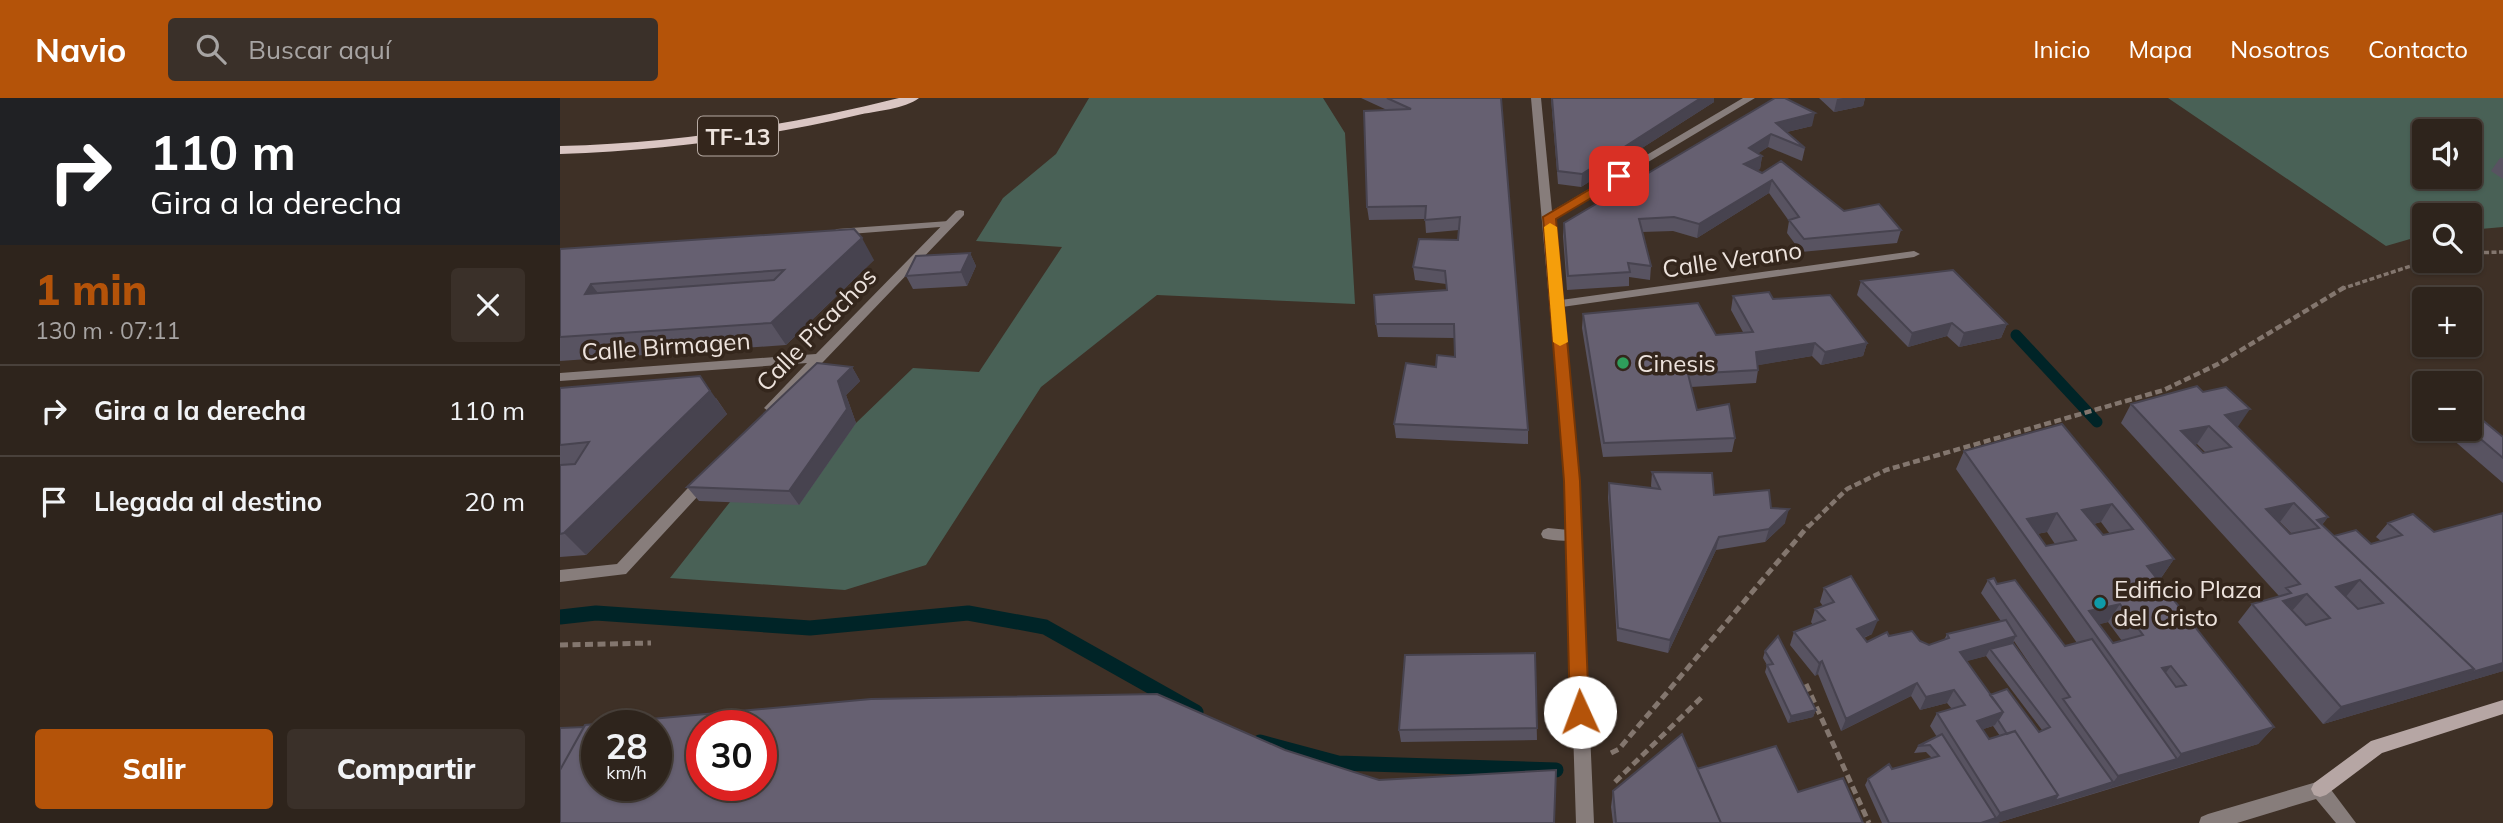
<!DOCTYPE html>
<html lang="es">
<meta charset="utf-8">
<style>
:root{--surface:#2e241c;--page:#3a3029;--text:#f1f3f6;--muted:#a7a4a3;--line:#49413b;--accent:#b45309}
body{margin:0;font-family:Mulish,sans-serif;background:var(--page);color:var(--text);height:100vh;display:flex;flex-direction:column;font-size:26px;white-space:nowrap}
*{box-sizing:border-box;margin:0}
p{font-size:23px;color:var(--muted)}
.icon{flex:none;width:38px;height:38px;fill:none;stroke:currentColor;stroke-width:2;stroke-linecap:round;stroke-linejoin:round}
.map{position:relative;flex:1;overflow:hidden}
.side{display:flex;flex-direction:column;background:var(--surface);width:560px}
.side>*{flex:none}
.banner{background:#202124;color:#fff;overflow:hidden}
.fabs{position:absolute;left:1852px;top:21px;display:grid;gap:14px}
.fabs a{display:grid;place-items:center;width:70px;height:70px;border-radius:7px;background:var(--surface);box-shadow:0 2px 5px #0004,0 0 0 2px var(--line);font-size:35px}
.speed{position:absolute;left:21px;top:612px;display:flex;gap:14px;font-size:35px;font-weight:700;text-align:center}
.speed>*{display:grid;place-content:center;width:91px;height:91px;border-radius:50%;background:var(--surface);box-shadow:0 2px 5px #0004,0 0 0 2px var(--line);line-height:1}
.speed small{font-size:18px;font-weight:400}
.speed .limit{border:10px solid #d22;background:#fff;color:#111}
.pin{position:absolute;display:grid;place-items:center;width:60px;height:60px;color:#fff;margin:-30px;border-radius:14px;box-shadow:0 4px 10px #0006}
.me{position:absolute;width:77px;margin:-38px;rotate:358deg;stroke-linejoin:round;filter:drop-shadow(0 0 5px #0008)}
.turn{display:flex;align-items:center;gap:24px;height:147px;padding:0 35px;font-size:32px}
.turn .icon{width:91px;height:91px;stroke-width:2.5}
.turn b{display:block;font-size:49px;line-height:60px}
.round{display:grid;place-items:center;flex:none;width:74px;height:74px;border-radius:7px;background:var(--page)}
.overview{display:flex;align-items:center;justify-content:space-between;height:119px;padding:0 35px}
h1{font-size:42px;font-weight:800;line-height:52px;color:var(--accent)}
.action{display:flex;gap:14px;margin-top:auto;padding:14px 35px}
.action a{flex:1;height:80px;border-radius:7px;background:var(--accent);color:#fff;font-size:28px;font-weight:800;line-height:80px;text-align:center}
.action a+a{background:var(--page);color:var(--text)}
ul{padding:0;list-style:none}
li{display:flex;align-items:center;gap:21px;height:91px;padding:0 35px;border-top:2px solid var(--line)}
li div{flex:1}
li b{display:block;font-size:26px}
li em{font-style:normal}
header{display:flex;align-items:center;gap:42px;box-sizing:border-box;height:98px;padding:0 35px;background:var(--accent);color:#fff}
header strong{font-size:33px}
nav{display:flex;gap:38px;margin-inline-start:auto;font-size:24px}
.search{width:490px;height:63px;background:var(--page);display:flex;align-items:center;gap:18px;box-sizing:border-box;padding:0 24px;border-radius:7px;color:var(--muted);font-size:26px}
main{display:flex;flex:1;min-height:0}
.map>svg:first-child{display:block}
</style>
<header>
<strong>Navio</strong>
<div class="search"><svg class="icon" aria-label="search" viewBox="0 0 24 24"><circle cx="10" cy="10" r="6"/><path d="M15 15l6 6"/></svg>Buscar aquí</div>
<nav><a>Inicio</a><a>Mapa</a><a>Nosotros</a><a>Contacto</a></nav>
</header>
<main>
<section class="side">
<div class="banner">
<div class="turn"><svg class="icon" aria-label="right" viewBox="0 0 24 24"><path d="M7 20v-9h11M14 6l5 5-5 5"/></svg><div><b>110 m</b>Gira a la derecha</div></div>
</div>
<div class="overview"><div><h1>1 min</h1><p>130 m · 07:11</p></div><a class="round"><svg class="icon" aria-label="close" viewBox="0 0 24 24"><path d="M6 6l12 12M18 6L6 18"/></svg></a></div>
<ul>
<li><svg class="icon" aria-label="right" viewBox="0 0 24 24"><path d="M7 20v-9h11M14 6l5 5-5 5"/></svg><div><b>Gira a la derecha</b></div><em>110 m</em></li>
<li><svg class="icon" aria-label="arrive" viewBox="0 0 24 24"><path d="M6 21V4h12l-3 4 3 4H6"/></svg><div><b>Llegada al destino</b></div><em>20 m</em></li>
</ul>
<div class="action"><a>Salir</a><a>Compartir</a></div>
</section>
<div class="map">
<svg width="1943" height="725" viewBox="0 0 1943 725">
<rect width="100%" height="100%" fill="#3e3026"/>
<path fill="#496156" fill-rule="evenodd" d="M529 0H763L785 35 795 206 597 197 481 289 366 467 285 492 110 480 170 404 296 325 353 270 419 274 502 149 416 143 443 100 496 56Z
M1608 0H1943V129L1909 132V117H1864V137L1826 148ZM1864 33H1909V79H1864Z"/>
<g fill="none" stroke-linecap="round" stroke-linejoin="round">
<path stroke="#002427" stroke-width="11" d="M1456 237 1537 324"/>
<path stroke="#002427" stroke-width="15" d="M0 519 36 515 250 530 408 515 485 529 636 614
M700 644 778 665 996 672"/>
<path stroke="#83766e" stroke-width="3.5" stroke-dasharray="5 2.5" stroke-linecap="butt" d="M1909 155 1943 154
M1781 191 1866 163"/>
<path stroke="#83766e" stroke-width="4.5" stroke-dasharray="7 3.5" stroke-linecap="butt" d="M1248 429 1287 391 1326 372 1604 292 1658 266 1785 189"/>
<path stroke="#83766e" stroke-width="5" stroke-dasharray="8 4.5" stroke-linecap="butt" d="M0 547 91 545
M1246 586 1309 725
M1051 655 1059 651 1249 427
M1055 684 1144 597"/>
<path fill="#877d7b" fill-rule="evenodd" d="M389 123 393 124V128L277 137 271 134 277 131Z
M988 430 1019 433 1021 437 1019 441C1009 444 993 443 983 440L981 436 983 432Z"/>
<path fill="#877d7b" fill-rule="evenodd" d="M971 0H981L992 113 1183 0H1195L993 121 1001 202 1354 153 1360 156 1354 159 1002 209 1019 383 1034 725H1016L1005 383Z
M400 112 404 113V117L216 313 211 315 204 310 247 265 0 283V275L256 256 396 113Z
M145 376 152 381 150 385 66 476 0 484V472L57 466 140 377Z
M1760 683 1766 685 1796 725H1776L1756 701 1677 725H1639L1641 719 1648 716Z"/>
<path fill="#b6a6a4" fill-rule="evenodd" d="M1943 602V616L1822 655 1766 697 1760 699 1754 697 1751 691 1754 685 1811 643Z"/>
<path fill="#dac6c3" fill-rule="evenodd" d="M339 0H359C345 11 315 13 298 17 199 40 101 53 0 56V48C115 45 227 28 339 0Z"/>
</g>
<path fill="#585361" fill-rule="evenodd" d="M801 0H941L968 332V346L836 340 834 326 876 269 895 259 894 240 818 239 816 226 887 192 886 186 855 182 853 169 898 142 899 132 866 135 865 121 809 122 807 109 827 12Z
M991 0H1154V4L1021 89 998 86Z
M1215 0 1252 28 1227 34 1245 50 1242 63 1208 49 1198 55 1202 58 1200 71 1197 72 1284 113 1341 132 1337 145 1241 154 1227 135 1229 123 1209 95 1137 140 1113 133 1082 134 1091 168 1090 182 1069 179V188L1007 192 1003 138 1004 125Z
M1259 0H1305L1303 8 1274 14Z
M1940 60H1943V81L1931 73Z
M0 151 314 162 226 247 0 263Z
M410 155 416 168 407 188 353 191 346 178Z
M1301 183 1447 226 1441 240 1399 249 1387 238 1348 249 1297 197Z
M1173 198 1213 201 1307 245 1303 258 1261 267 1252 258 1198 267V272L1196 285 1131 289 1137 312 1175 340 1172 354 1043 359 1022 230 1023 216 1156 237 1183 234 1171 212Z
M292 269 300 283 286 297 296 325 239 407 139 403 127 389Z
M0 290 156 300 167 316 26 457 0 459Z
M1571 306 1677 330 1768 419 1762 427 1774 438 1811 446 1821 443 1816 439 1828 425 1874 434 1943 415V573L1763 626 1678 524 1692 506 1719 498 1561 325ZM1637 346 1645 354 1643 355 1635 347ZM1719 424H1720L1732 436H1730Z
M1502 326 1614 461 1601 480 1597 481 1714 629 1698 646 1437 725H1322L1305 687 1308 681 1332 671 1372 660 1366 654 1354 655 1358 648 1377 639 1370 628 1377 615 1392 611 1387 605 1360 612 1351 598 1281 633 1258 576 1255 578 1230 547 1234 534 1253 527 1251 524 1255 511 1263 508 1260 504 1264 490 1312 536 1304 540 1307 544 1329 538 1360 543 1369 547 1384 542 1387 536 1441 523 1421 495 1428 482 1437 486 1505 548 1517 545 1396 371 1404 353ZM1541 424 1550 436 1543 437 1534 426ZM1487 434 1495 446 1486 448 1477 436ZM1548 524 1562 543 1553 545 1539 526ZM1454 543 1498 608 1453 545ZM1426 558 1482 632 1479 634 1430 597 1406 563ZM1433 628 1440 638 1429 641 1423 631Z
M1899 331H1909L1943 339V385L1891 340Z
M1092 374 1154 397 1211 410 1225 425 1205 444 1156 452 1108 555 1057 543 1048 399 1049 385 1092 390 1091 388Z
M1205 553 1256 612 1253 619 1228 625 1205 574 1207 567 1203 560Z
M975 555 977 642 841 644 839 632Z
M1137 671 1238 694 1303 725H1053L1051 709 1053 693Z"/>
<path fill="#47434f" d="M1141 0H1154V4L1021 89 1022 76Z
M1283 0H1305L1303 8 1274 14 1277 1Z
M1255 15 1252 28 1214 37 1216 25Z
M1211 36 1208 49 1187 63 1189 50Z
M1202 58 1200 71 1182 79 1184 66Z
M1212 82 1209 95 1137 140 1139 126Z
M302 140 314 162 226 247 211 225Z
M410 155 416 168 407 188 401 174Z
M31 186 48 208 25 196Z
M1392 225 1387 238 1348 249 1352 235Z
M1447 226 1441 240 1399 249 1404 235Z
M1255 245 1252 258 1194 268 1196 254Z
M1307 245 1303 258 1261 267 1265 254Z
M292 269 300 283 286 297 296 325 239 407 229 393 278 283Z
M140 278 167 316 26 457 4 435Z
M1690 311 1677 330 1665 317Z
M1649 328 1637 346 1613 351 1621 333Z
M1734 405 1720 424 1693 430 1706 411Z
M1552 406 1541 424 1512 430 1522 412Z
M1229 411 1225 425 1205 444 1209 431Z
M1497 415 1487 434 1465 438 1467 421Z
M1768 419 1753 438 1759 430 1757 422Z
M1159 439 1156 452 1108 555 1110 542Z
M1614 461 1601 480 1575 486 1587 468Z
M1800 482 1784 501 1776 489Z
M1747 496 1731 514 1723 503Z
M1560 506 1548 524 1530 529 1529 513Z
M1318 522 1312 536 1292 544 1297 531Z
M1456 538 1449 552 1430 551 1426 558 1393 567 1400 554Z
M1262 563 1258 576 1255 578 1259 565Z
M1943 565V573L1763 626 1781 609 1914 571Z
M1611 568 1597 586 1602 570Z
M1357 585 1351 598 1281 633 1286 621Z
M1394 592 1387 605 1360 612 1366 599Z
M1256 612 1253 619 1228 625 1231 618Z
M1443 614 1435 627 1410 636 1417 623Z
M1714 629 1698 646 1607 673 1621 656Z
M1617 661 1607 673 1548 691 1558 678Z
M1553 684 1548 691 1489 709 1437 725H1421L1436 720 1440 715 1498 697Z"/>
<path fill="#666071" stroke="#47434f" stroke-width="2" fill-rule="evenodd" d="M827 0H941L968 332 834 326 846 265 876 269 877 257 895 259 894 226H816L814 197 887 192 885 173 853 169 859 141 898 142 900 119 865 122 866 108 807 109 804 13 851 11Z
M992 0H1141L1022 76 998 73Z
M1215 0H1225L1255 15 1216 25 1245 50 1211 36 1189 50 1202 58 1184 66 1202 75 1221 63 1284 113 1319 106 1341 132 1244 141 1229 122 1239 119 1212 82 1139 126 1114 119 1079 121 1091 168 1068 165 1070 174 1008 178 1004 125Z
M294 131 302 140 211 225 0 239V151ZM224 172 214 182 25 196 31 186Z
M410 155 401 174 346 178 356 158Z
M1393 172 1447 226 1404 235 1392 225 1352 235 1301 183Z
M1209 194 1213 201 1270 197 1307 245 1265 254 1255 245 1196 254 1198 272 1128 276 1137 312 1169 306 1175 340 1044 345 1023 216 1138 205 1156 237 1193 234 1173 198Z
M257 265 292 269 278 283 287 311 229 393 127 389Z
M140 278 150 293 4 435 0 436V367L15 366 29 344 0 347V290Z
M1637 288 1643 294 1666 289 1690 311 1665 317 1768 419 1757 422 1914 571 1781 609 1692 506 1731 495 1726 490 1740 486 1571 306ZM1649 328 1671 349 1643 355 1621 333ZM1734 405 1759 430 1730 436 1706 411ZM1800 482 1823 505 1798 511 1776 489ZM1747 496 1770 520 1746 527 1723 503Z
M1920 320 1943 339V360L1909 331V324Z
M1502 326 1614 461 1587 468 1714 629 1621 656 1404 353ZM1552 406 1573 431 1543 437 1522 412ZM1497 415 1516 442 1486 448 1467 421ZM1560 506 1583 537 1553 545 1529 513ZM1611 568 1626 587 1616 589 1602 570Z
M1092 374 1152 375 1154 397 1209 392 1211 410 1229 411 1209 431 1159 439 1110 542 1058 530 1049 385 1100 391Z
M1943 415V565L1909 575 1914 571 1774 438 1796 432 1811 446 1842 437 1828 425 1853 416 1874 434Z
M1291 478 1318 522 1297 531 1307 544 1327 534 1329 538 1352 533 1360 543 1369 547 1389 540 1387 536 1446 522 1456 538 1400 554 1443 614 1417 623 1429 641 1455 633 1498 697 1440 715 1377 615 1405 607 1394 592 1366 599 1357 585 1286 621 1262 563 1259 565 1234 534 1265 522 1255 511 1274 504 1264 490Z
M1434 480 1437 486 1455 482 1505 548 1532 541 1617 661 1558 678 1503 601 1510 599 1428 482Z
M1218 538 1256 612 1231 618 1207 567 1213 566 1205 553Z
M1453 545 1553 684 1494 703 1498 697 1455 633 1447 636 1438 622 1443 614 1430 597 1447 591 1479 634 1490 629 1430 551Z
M975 555 977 630 839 632 845 557Z
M597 596 725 652 819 682 996 672 994 725H0V672L25 627 311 601ZM37 628H96V688H37ZM142 628H201V688H142Z
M24 629 0 672V630Z
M1122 636 1161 725H1056L1053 693Z
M1382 636 1436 720 1421 725H1329L1308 681 1329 666 1332 671 1379 658 1370 647 1358 648Z
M1216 648 1238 694 1283 680 1303 725H1161L1137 671Z"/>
<path fill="#b45309" stroke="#753606" stroke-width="2" d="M1059 74 1065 78 1063 81 996 121 1020 383 1029 614 1026 620 1020 622 1013 620 1010 614 1004 383 983 119Z"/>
<path fill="#f59e0b" d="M990 125 997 129 1008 244 1000 248 993 244 984 129Z"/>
<circle fill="#2e9e5b" stroke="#34261c" stroke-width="2.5" cx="1063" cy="265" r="7"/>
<circle fill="#0f9aa8" stroke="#34261c" stroke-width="2.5" cx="1540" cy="505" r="7"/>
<g text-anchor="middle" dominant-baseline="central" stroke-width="7" stroke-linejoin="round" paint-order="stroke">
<rect fill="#34261c" stroke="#b6aaa3" stroke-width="2" x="138" y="18.5" width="80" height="39" rx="5"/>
<g font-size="23" font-weight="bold" fill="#ede3dd">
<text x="178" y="38">TF-13</text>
</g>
<g font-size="24" fill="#ede3dd" stroke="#34261c">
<text transform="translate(1172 161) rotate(-8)">Calle Verano</text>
<text transform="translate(256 231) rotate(-46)">Calle Picachos</text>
<text transform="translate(106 248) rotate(-4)">Calle Birmagen</text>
</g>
<g font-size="24" fill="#ede3dd" stroke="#34261c" text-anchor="start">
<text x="1077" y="265">Cinesis</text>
<text x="1554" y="491">Edificio Plaza<tspan x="1554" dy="28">del Cristo</tspan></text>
</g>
</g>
</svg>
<div class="fabs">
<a><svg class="icon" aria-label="sound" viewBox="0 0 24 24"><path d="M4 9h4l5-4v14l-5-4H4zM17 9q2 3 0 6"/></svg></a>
<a><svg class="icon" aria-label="search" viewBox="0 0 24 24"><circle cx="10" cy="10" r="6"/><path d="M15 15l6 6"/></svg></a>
<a>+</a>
<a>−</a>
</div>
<div class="speed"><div>28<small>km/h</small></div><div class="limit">30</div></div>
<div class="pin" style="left:1059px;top:78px;background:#d93025"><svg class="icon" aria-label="arrive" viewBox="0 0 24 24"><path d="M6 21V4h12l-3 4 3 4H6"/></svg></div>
<svg class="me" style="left:1020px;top:614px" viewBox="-20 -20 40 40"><circle r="19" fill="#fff"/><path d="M0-13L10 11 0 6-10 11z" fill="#b45309"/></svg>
</div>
</main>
